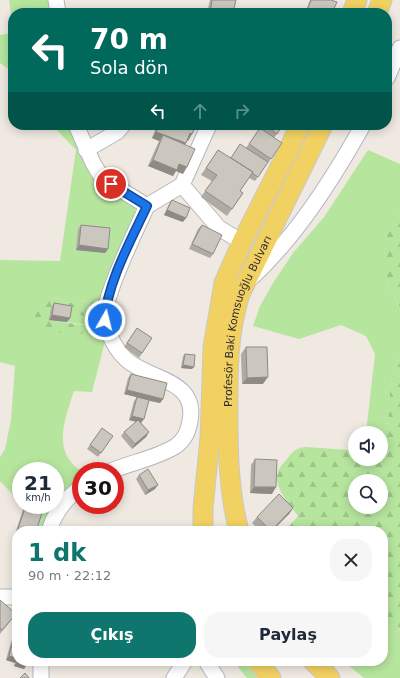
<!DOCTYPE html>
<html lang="tr">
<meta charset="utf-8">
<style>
:root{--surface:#fff;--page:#f6f6f7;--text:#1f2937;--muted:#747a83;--accent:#0f766e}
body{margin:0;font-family:"DejaVu Sans",sans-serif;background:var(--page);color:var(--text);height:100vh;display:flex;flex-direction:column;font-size:15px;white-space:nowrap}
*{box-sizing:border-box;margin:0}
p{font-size:13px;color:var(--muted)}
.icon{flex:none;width:22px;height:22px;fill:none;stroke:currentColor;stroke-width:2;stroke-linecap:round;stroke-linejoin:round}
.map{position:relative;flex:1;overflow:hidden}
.panel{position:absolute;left:12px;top:526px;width:376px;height:140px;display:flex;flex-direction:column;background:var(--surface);border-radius:16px;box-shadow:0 2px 10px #0003}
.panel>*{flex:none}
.hud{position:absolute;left:8px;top:8px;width:384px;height:122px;border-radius:16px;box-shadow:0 2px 10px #0003;background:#00695c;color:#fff;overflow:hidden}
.buttons{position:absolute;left:348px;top:426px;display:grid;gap:8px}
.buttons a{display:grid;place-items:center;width:40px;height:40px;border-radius:50%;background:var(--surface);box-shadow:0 2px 10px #0003;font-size:20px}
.speed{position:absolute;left:12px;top:462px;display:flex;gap:8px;font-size:20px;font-weight:700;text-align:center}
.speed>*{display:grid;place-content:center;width:52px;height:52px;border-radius:50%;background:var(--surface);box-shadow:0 2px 10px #0003;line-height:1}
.speed small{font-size:10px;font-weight:400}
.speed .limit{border:6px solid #d22;background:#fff;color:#111}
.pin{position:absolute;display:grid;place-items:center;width:34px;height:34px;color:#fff;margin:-17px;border:2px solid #fff;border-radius:50%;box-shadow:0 1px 4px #0007}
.me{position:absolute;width:44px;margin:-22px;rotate:8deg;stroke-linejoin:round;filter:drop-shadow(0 0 3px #0008)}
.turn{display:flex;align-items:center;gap:14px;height:84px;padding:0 16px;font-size:18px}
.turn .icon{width:52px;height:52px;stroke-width:2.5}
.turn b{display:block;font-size:28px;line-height:34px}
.lanes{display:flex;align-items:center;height:38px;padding:0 16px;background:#0003;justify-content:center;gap:20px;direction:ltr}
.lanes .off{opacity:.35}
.round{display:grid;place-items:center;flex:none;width:42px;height:42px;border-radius:16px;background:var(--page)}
.head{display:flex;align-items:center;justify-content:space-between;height:68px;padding:0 16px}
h1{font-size:24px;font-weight:800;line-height:30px;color:var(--accent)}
.primary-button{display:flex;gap:8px;margin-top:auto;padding:8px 16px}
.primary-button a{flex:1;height:46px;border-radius:16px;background:var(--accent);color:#fff;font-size:16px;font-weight:800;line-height:46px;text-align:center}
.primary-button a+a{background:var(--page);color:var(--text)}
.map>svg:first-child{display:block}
</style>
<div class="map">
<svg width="400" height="678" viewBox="0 0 400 678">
<defs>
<pattern id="forest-firs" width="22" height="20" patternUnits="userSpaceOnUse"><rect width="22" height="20" fill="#b6e59e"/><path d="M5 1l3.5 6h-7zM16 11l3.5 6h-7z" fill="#9dc588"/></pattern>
</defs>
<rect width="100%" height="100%" fill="#efe9e1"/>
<path fill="#b6e59e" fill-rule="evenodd" d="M9 0H52L53 13H13V28Z
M13 33V72L0 63V35Z
M52 125H73L78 137 134 205 136 212 133 221 116 264 106 338 92 392 74 391C65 419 51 451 81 471V479L68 489 55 505V471H21V503L0 481V457L5 449 11 420 15 366 0 362V260L60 261 76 150ZM52 298 60 299 65 303 95 301 69 310 67 322 101 327 35 328Z
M368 150 400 164V207L395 212 385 279 400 307V355L395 364 390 389V407L387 427 381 433H366L375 354 366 336 341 325 299 339 253 326 260 306 273 283 293 253 324 217Z
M23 505H55L51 510 40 531H34Z
M400 630V678H364L343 661H383V631L397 632Z
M233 661H243L257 678H247Z"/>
<path fill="url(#forest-firs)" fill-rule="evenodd" d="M400 207V307L385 279 383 250 395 212Z
M52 298 60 299 65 303 95 301 96 321 69 310 49 320 103 328C77 338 61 334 35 328 29 309 32 301 52 298Z
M400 355V629L397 632 383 631V531H285L298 516C289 504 271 485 279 469 281 465 285 462 287 459 292 452 296 448 305 447L349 450 355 448V459H381V433L387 427 390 407V389L395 364ZM355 481H381V507H355Z"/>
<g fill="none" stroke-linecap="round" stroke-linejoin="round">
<defs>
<path id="minor" d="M56 0 58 13
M387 78 400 48
M76 125 93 163 102 178 147 206C135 232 123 257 113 284 109 295 104 308 105 319 107 334 117 352 128 361 151 380 198 380 190 421 188 432 185 439 176 446 157 458 132 462 111 471
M86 150 117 132 123 125
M182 185 209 125
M147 206 182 185 219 228 242 242
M251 278C262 269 271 258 281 247 313 210 339 168 363 125
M49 531C54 514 66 497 81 488
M0 597H17
M206 661 217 678
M41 678V661
M174 678 185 661"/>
<g id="major">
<path d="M352 13 357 0"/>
<path d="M377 13 382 0"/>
<path d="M203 531V508L210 438 213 347 224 283 242 242 286 155 300 125"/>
<path id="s1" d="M239 531C228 490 228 448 228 406 228 366 228 333 240 294L323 125"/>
<path d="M257 661 271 678"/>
<path d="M313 661 330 678"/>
</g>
</defs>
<use href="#minor" stroke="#b4b7c1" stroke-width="17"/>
<use href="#major" stroke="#c9c9c9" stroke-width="21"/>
<use href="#minor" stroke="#fff" stroke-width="15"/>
<use href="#major" stroke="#f2d163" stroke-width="19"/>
</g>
<path fill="#afaba4" d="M210 0H236L233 13H207Z
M310 0H331L332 13H305Z
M157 125H196L192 134 188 141 187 140 185 144 183 174 176 171 173 176 148 166 159 141 152 138Z
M255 125H283L274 138 271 159 268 163H267L255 181 249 178 240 191 243 193 227 216 201 197 212 181 201 175 218 150 231 158 246 148 260 128Z
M172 200 183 222 164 215 169 204Z
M81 225 108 249 105 253 76 250 78 229Z
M202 225 213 254 210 258 189 249 198 229Z
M54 303 70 318 67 322 49 320 51 308Z
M137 328 152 338 139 358 124 347Z
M246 347 263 384H242L241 354Z
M185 354 192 369 181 368 183 356Z
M131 374 163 399 160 403 149 401 141 423 149 432 146 437 132 449 121 436 124 432 136 422 129 420 134 401 137 397 124 394 128 378Z
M102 428 113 436 98 457 87 449Z
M255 459 272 494 250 493 251 465Z
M139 475 155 489 145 495 136 479Z
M25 505H37L15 534 24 506Z
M293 508 289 514 272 531H260L252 523 257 517Z
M17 569V584L14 572Z
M0 600 13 618 0 634Z
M14 637 17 638V661H28L27 664 24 669 14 666 15 663 6 660 11 642Z"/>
<path fill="#8e8b86" d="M156 132 186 143 181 150 163 135 159 141 152 138Z
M190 133 192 134 188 141 185 140Z
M153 160 179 164 187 167 183 174 176 171 173 176 148 166Z
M167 210 186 218 183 222 164 215Z
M79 245 108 249 105 253 76 250Z
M52 315 70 318 67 322 49 320Z
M183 365 194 367 192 369 181 368Z
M268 377 263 384H242L247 378Z
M127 390 163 399 160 403 124 394Z
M132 416 144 419 141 423 129 420Z
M149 432 146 437 132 449 135 444Z
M158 485 155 489 145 495 148 490Z
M254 487H276L272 494 250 493Z
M293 508 289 514 272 531H271Z
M18 529 23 531H17V534H15Z
M9 656 17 658V660L15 663 6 660Z
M17 662 27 664 24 669 14 666Z"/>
<path fill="#cbc7bf" stroke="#8e8b86" d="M212 0H236L233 13H210Z
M311 0H331L337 2 332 13H311L307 11Z
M159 125H196L192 134 190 133 186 143 156 132Z
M265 125H283L277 134Z
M260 128 282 143 271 159 249 144Z
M163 135 195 149 187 167 179 164 177 170 153 160Z
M240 144 268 162 258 177 252 173 253 172 231 158Z
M218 150 253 172 240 191 243 193 232 209 205 191 217 175 206 168Z
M172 200 190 208 186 218 167 210Z
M81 225 110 228 108 249 79 245Z
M202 225 222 235 213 254 192 244Z
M54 303 72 306 70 318 52 315Z
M137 328 152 338 142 353 127 343Z
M246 347H267L268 377 247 378Z
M185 354 195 355 194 367 183 365Z
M131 374 167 383 163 399 127 390Z
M137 397 149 400 144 419 132 416Z
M138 420 149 432 135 444 124 432Z
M102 428 113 436 101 453 90 445Z
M255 459 277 460 276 487H254Z
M148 469 158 485 148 490 139 475Z
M279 494 293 508 271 531 257 517Z
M26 505H37L44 507 36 531H23L18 529Z
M0 600 16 614 2 630 0 628Z
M14 637 17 638V658L9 656Z
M18 661H28L27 664 17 662Z
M25 673 29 678H20Z"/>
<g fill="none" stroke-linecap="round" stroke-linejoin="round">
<defs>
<path id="route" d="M105 320C106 285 132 238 147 206L111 184"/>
</defs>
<use href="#route" stroke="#114b97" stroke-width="10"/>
<use href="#route" stroke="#1a73e8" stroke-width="7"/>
</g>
<g text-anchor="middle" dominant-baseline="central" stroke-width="3" stroke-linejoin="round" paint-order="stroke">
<g font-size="11" fill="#2e2e2e" stroke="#fff">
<text stroke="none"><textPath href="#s1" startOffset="214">Profesör Baki Komsuoğlu Bulvarı</textPath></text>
</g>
</g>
</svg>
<div class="buttons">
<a><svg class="icon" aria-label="sound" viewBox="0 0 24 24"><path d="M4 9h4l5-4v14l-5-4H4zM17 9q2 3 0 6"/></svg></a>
<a><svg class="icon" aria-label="search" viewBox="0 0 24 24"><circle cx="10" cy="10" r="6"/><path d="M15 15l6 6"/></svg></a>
</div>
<div class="speed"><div>21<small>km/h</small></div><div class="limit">30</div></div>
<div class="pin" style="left:111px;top:184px;background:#d93025"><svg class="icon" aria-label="arrive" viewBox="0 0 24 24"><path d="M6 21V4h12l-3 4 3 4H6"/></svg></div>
<svg class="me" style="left:105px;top:320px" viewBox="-20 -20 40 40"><circle r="17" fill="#1a73e8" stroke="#fff" stroke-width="3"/><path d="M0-11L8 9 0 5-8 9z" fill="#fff"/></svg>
<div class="hud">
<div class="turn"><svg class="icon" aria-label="left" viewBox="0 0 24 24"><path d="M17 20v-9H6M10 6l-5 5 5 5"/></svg><div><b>70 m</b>Sola dön</div></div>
<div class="lanes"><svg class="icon" aria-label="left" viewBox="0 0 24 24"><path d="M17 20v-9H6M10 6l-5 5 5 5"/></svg><svg class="icon off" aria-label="ahead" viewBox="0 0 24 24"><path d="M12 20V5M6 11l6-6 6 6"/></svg><svg class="icon off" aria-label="right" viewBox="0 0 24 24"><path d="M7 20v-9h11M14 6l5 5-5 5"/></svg></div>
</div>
<section class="panel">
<div class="head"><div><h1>1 dk</h1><p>90 m · 22:12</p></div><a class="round"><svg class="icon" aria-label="close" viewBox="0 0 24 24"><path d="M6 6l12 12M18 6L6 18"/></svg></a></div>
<div class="primary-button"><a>Çıkış</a><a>Paylaş</a></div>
</section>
</div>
